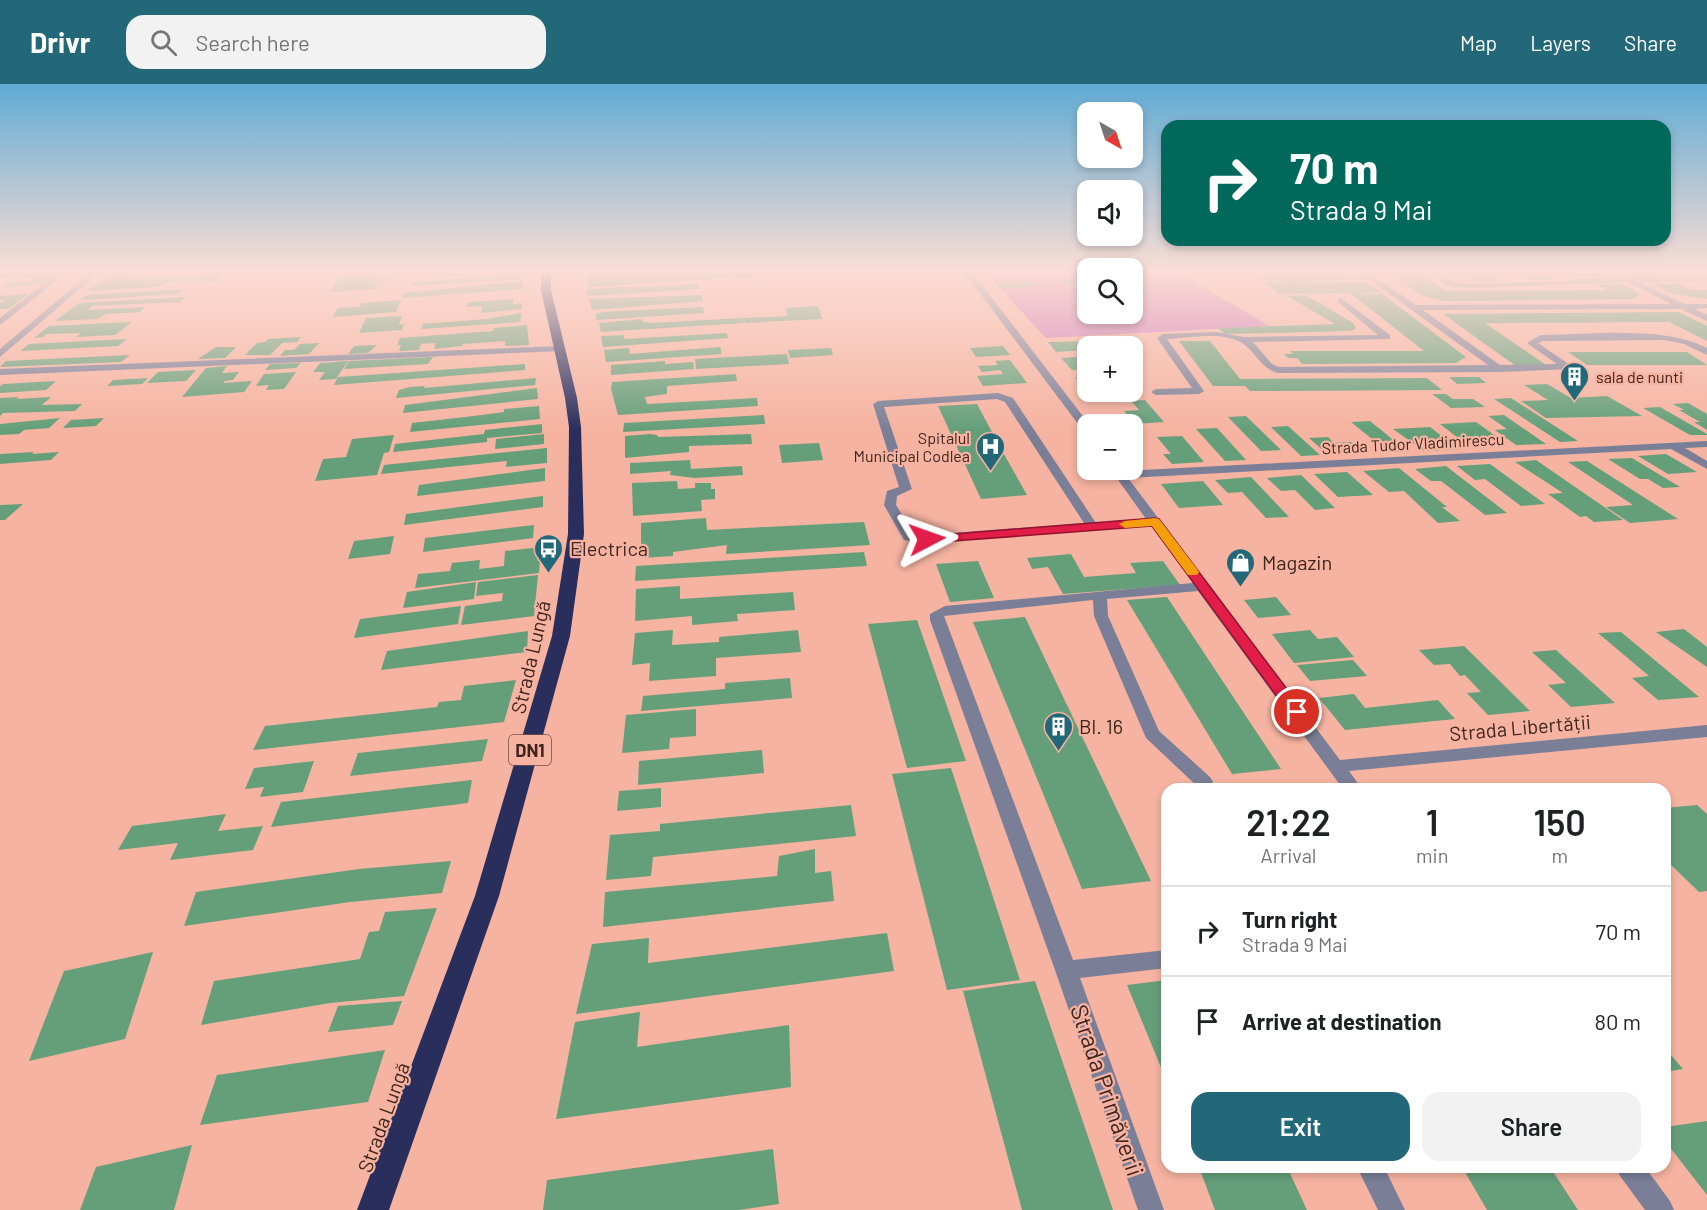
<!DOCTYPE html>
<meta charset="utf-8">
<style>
:root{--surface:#fff;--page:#f2f2f2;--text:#202124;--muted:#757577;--line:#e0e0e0;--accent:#236878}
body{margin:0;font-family:Barlow,sans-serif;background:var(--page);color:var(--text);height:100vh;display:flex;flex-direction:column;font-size:22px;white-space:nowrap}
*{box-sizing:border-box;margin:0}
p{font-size:20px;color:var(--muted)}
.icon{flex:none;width:33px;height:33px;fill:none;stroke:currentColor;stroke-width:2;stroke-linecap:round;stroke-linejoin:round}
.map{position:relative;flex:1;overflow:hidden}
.sheet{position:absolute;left:1161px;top:699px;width:510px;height:390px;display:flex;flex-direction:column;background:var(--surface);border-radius:18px;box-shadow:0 3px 9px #0003}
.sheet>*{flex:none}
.banner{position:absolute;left:1161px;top:36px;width:510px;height:126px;border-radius:18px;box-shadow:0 3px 9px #0003;background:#00695c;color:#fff;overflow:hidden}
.needle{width:39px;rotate:141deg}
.fabs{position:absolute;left:1077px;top:18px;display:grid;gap:12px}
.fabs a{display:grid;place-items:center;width:66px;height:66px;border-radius:12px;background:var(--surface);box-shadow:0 3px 9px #0003;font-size:30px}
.pin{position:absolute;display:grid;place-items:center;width:51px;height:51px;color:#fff;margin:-26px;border:3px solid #fff;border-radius:50%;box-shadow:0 2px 6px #0007}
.me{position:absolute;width:66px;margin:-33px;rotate:86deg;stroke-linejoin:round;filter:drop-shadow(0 0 4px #0008)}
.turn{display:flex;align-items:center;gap:21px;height:126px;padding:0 30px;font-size:27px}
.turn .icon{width:78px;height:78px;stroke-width:2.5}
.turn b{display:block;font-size:42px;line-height:51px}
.eta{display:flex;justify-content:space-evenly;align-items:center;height:102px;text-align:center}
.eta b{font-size:36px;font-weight:600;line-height:42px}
.action{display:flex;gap:12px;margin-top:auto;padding:12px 30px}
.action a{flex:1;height:69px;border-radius:18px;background:var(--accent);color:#fff;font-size:24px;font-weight:600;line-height:69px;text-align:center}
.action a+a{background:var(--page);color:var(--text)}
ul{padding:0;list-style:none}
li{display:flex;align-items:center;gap:18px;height:90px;padding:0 30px;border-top:2px solid var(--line)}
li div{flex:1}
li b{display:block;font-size:22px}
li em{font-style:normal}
header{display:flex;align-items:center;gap:36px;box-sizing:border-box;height:84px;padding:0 30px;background:var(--accent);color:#fff}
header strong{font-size:28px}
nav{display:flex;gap:33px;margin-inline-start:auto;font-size:21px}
.search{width:420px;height:54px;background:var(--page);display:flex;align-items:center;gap:15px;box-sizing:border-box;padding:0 21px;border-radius:18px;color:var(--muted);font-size:22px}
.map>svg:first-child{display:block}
</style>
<header>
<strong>Drivr</strong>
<div class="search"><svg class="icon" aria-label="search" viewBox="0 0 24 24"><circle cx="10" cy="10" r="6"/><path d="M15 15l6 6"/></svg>Search here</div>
<nav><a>Map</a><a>Layers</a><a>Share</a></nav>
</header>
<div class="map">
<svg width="1707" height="1126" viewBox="0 0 1707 1126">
<rect width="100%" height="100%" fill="#f6b3a1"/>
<path fill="#cf77ba" d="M985 188H1087L1088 230H1132L1133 188H1178L1269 242 1046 254Z"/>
<path fill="#649f7a" d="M0 188H25L19 192 0 193Z
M27 188H60L47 200 2 203 9 198 32 197 37 194 18 195Z
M113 188H128L118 195 198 192 203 188H226L214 198 200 199 204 196 165 198 159 203 88 207Z
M474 188 475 190 426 193 427 189Z
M498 188H523L522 195 411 202 413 198 497 192Z
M587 188H730L731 194 588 203Z
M732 188H753L755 193 733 194Z
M1269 188H1339L1342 190 1272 191Z
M1389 188H1417L1446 207 1606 206 1596 200H1621L1640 210 1633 215 1445 217 1423 212Z
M1457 188H1484L1498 197H1471Z
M1514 188H1542L1557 196H1529Z
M1571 188H1599L1607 192H1579Z
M1625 188H1652L1659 192H1632Z
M382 189 379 195 394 194 392 197 378 198 375 205 330 208 339 192Z
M1088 194V200L1068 201 1061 196Z
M1291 196 1365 198 1381 208 1360 209 1362 210H1382L1466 273 1456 279 1302 280 1297 274H1288L1284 270H1293L1290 267H1424L1350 209 1279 210 1264 197Z
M523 197 522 205 402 214 404 209Z
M1033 197 1039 202 1000 205 995 199Z
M698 200 699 205 587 212 586 205Z
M1653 200H1678L1691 206H1707V215L1673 210Z
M184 205 178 210 80 216 87 211Z
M28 210 9 225H0V219L5 216H0V212Z
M702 211 703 217 592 226 589 215Z
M1306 211 1353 239 1356 244 1351 247 1225 250 1218 244 1335 240 1287 212Z
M185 213 180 218 92 222 88 226 145 223 140 228 106 230 98 235 55 237 79 219Z
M514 215 513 220 522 219V225L481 229 482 222 467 223 468 218Z
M401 216 396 228 333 233 338 224 359 223 361 219Z
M818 222 822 235 745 239 744 234 788 232 786 224Z
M703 223 704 229 596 236V230L602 228Z
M1679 228 1707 242V257L1669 238 1485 239 1546 281 1516 282 1443 230Z
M522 229 520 238 421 245 423 240 486 235Z
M402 232 399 241 404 240 402 246 359 249 366 234Z
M743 234 744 239 601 248 599 239 642 235 643 238 650 239Z
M132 238 115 251 76 253 81 249 47 250 43 253 34 254 49 242Z
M527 241 529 261 505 262V257L463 260 462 262 434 265 436 259 421 260 419 266 399 267 401 261H397L400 254 493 247 494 244Z
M727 249 728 254 603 263 601 252 624 251V255Z
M301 253 297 258 282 259 270 271H245L257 259 265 258 268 255Z
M127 255 118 262 20 267 29 260Z
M1093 257 1098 262H1088V266L1056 268 1048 258Z
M1179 257H1210L1240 295 1427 294 1442 306 1250 307 1245 302H1213Z
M319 259 309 270 280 272 285 266H294L300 260Z
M377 261 368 269 348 270 354 262Z
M1003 262 1010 271 976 273 970 264Z
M216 263H236L225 274 198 275Z
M720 263 722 270 606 278 604 266 629 264 630 270Z
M831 264 833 271 790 274 788 266Z
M1568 268H1687L1707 281H1587Z
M787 270 789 280 696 285 695 275Z
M130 271 121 278 0 283 6 277Z
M1088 272V285L1072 286 1061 274Z
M433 273 428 280 344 285 349 277Z
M1010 276 1027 299 983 302 977 292 1003 290 1000 286 982 288 978 282 998 281 995 277Z
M348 277 336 295 319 296 325 288H313L320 279Z
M665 277V280L693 278 694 285 611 291V281Z
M301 279 296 284 265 286 270 280Z
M525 280V286L334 301 338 293Z
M227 282 222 289 239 288 233 296 225 297 223 299 252 297 244 308 182 313 206 284Z
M196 286 186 297 147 299 158 288Z
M296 288 284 305 266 306 269 301 256 302 264 290Z
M736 290 737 297 667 302V310L645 313 647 320 757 314 758 322 618 331 611 305 612 298Z
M1088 292V308L1075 293Z
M1449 293H1479L1486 299 1457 300Z
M148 294 142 300 107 302 113 296Z
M536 294 535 301 396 314 399 306 410 303 425 302 424 304Z
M56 297 46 306 0 309V302L3 300Z
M1547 300 1571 314 1607 312 1642 332 1546 334 1521 317 1548 316 1524 301Z
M537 304 538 315 403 329 405 321Z
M1432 310H1446L1453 315H1473L1485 323 1451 324Z
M19 313 16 315 51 313 42 321 82 320 75 327 3 329 0 332V314Z
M1511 314 1578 357 1560 358 1494 315Z
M1145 316 1164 338 1135 340 1124 327 1139 326 1131 317Z
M1688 319 1707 330V346L1694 338H1700L1679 326H1684L1673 320Z
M977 320 1001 365 1027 411 981 415 938 322Z
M539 322 540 335 410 348 412 339 474 332 504 328V325Z
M1660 323 1707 350V351H1690L1643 324Z
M764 331 765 340 623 348 624 339Z
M1504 331 1546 360 1516 361 1495 346 1507 345 1488 332Z
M1246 332 1281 366 1261 367 1228 333Z
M60 334 49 344 24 346 19 350 0 351V340Z
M104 334 96 342 63 344 71 336Z
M1370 337 1407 367 1388 368 1351 338Z
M1476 338 1500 355 1462 357 1440 340Z
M542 340V349L487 354V358L393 368 395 360 484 350 485 346Z
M1288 342 1320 371 1301 372 1271 343Z
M1430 343 1459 365 1424 367 1393 345Z
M1217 344 1246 376 1225 377 1196 345Z
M544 350V360L495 365 496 355Z
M650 350 657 351 658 353 751 350 752 360 689 362V368L625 374V352Z
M394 351 389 368 384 369 377 391 315 397 323 375 346 373 352 355Z
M1182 352 1204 378 1172 380 1163 370H1171L1157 353Z
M1328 353 1334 359 1351 358 1363 368 1327 370 1309 354Z
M819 359 823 376 782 379 779 361Z
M547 364V379L506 383 507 377 381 390 384 381Z
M34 368 32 370 59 368 51 376 0 380V370Z
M1666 370 1697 388 1668 390 1638 372Z
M1632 374 1680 403 1663 404 1648 395H1640L1608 375Z
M690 376 691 385 742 382 743 391 695 394 670 391 671 387 630 390V379Z
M1536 376 1623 436 1594 438 1586 432 1580 433 1548 410 1563 409 1515 378Z
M1587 377 1678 435 1630 439 1606 423 1633 421 1568 378Z
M1490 380 1545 420 1521 422 1485 395 1475 396 1457 382Z
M1446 382 1507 429 1485 431 1441 397H1431L1415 385Z
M545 384V397L417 412 419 401Z
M1399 384 1447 423H1442L1460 437 1438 439 1404 407 1389 408 1363 387Z
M1347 388 1373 411 1338 413 1314 390Z
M1301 391 1335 424 1315 426 1295 406 1281 407 1267 394Z
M1251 393 1289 433 1266 434 1242 408 1228 409 1215 396Z
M677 397 678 405 695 404V399H711V405H715V415L701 416 702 427 633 432 632 399Z
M1203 397 1223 421 1179 424 1161 400Z
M543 412V423L404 441 406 430Z
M23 420 5 436H0V421Z
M706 434 707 446 864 438 870 461 726 470 727 461 673 468V472L641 474V439Z
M534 441 533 454 423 468 425 454Z
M394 452 390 470 348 475 354 457Z
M541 463 539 489 415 504 418 490 450 487 452 479 480 476 479 485 504 482 505 467Z
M864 468 867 482 635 497 636 482Z
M1071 470 1084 493 1136 489 1130 479 1163 477 1180 501 1063 510 1048 483 1032 485 1027 474Z
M978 477 994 514 950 518 936 480Z
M538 491 534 532 461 541 465 522 502 517 503 509 476 512 478 498Z
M476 498 474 515 403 524 407 508Z
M680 502V515L793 508 795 526 737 530 738 537 692 541V532L635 537 636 505Z
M1167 513 1281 685 1232 690 1127 516Z
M1276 513 1291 531 1258 534 1244 516Z
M461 522 458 540 354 554 360 535Z
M1025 533 1151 797 1082 805 973 538Z
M917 536 966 677 907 684 868 540Z
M1684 545 1707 563V583L1656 548Z
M673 546 672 561 719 558V553L798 546 801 568 716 574V592L649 597 650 579 632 581 635 549Z
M1310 546 1318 555 1337 553 1354 573 1294 579 1272 550Z
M528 547 527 568 381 586 387 567Z
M1621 548 1699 613 1658 616 1632 594 1649 592 1598 549Z
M1464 562 1530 627 1488 631 1467 609 1481 608 1465 591 1460 592 1450 580 1434 581 1419 566Z
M1556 566 1615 619 1571 623 1548 601 1566 599 1532 568Z
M1353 576 1367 592 1310 597 1297 581Z
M790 594 792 614 641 627 643 612 725 605V599Z
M516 596 504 638 253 666 265 642 437 623 439 618 461 616 464 602Z
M1354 610 1365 624 1438 616 1455 635 1345 646 1319 614Z
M696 625V652L670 654 669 665 622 669 626 631Z
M488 655 482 677 350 692 358 669Z
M762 666 764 689 638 701 639 677Z
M314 677 303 708 260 713 264 703 245 705 254 684Z
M951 684 1020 896 947 906 892 690Z
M472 696 468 719 271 743 281 718Z
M661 704V723L617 727 619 707Z
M851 721 856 752 653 773 651 792 606 796 610 751 660 747V740Z
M1697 721 1707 730V807L1699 808 1665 775V724Z
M226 730 218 747 263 742 253 766 170 776 178 759 118 766 132 742Z
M815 765V789L831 787 834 817 603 843 605 808 777 792 779 772Z
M451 777 442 809 350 818 184 842 196 808 359 785Z
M437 824 404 912 330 919 201 941 214 897 360 875 369 848 379 847 385 828Z
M887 849 894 887 576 930 592 860 649 854 648 879Z
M153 868 125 955 29 977 64 887Z
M1167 896V998L1127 901Z
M1035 897 1113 1126H1022L963 907Z
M402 917 393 941 328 948 338 922Z
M640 928 637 963 789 941 791 1003 556 1035 575 938Z
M1665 964 1683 985 1665 988Z
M385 966 368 1018 200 1041 217 991Z
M1707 1037V1111L1665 1057V1043Z
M192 1061 174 1126H80L96 1083Z
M773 1065 779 1120 739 1126H543L547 1096Z
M1199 1083H1287L1307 1126H1215Z
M1462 1083H1550L1578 1126H1487Z"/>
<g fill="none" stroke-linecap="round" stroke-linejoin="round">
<path fill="#7a7f97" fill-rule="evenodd" d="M59 188H68L0 241V234Z
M91 188H100L0 273V265Z
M964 188H972L1089 340 1088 349 1084 348Z
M1359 188H1368L1416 221 1671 220 1628 198 1469 204 1448 202 1429 188H1438L1453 198 1469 200 1571 197 1574 194 1707 193V197L1638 198 1684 220H1707V224L1694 225 1707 231V237L1681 225 1423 226 1500 281 1557 280 1527 259 1541 251C1593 251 1661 241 1707 264V271L1684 260 1664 256 1543 257 1538 259 1570 281V285L1500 288 1278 289C1260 284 1257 269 1242 259 1222 247 1190 254 1167 255L1204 307 1199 310 1156 311 1151 308 1156 305 1192 304 1157 254 1163 250 1216 248 1244 253 1378 251 1338 218 1337 216 1341 214 1390 251V255L1253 258 1271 279 1278 283 1488 281 1370 196H1263L1259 194 1263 192H1363Z
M559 262 564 265 562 267 0 291V285Z
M998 309 1013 314 1096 439 1146 435 1111 386 1123 387 1707 357V363L1685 364 1707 377V385L1671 365 1128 394 1340 676 1707 641V653L1349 687 1362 705H1343L1198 507 1107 515 1108 532 1159 647 1210 693 1213 698 1210 703 1204 704 1198 703 1146 654 1094 532 1093 516 944 532 1073 876 1167 866V884L1080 894 1164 1126H1138L1055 886 930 536V530L945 522 1193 499 1151 442 927 459 904 456 884 421 887 407 899 403 873 320 878 317ZM997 315 1005 318 1084 439 927 451 914 450 896 421 897 412 912 405 884 323Z
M1357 1083H1384L1405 1126H1378Z
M1616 1083H1645L1670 1117 1674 1126H1645L1620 1092Z"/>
<path fill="#292e5d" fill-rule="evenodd" d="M541 188H551V206L577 314 581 343 584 450 570 552 499 812 389 1126H357L475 812 552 552 568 450 569 343 565 314 541 206Z"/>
</g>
<linearGradient id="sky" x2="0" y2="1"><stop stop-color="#60abd4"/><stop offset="0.54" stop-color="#fbddd5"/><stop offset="1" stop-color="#fbddd5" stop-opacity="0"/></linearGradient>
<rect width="1707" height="346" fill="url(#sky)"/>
<path fill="#e11d48" stroke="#92132f" stroke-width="1.5" d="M1155 434 1159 435 1302 625 1304 628 1302 632H1291L1152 442 927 459 921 455 927 452Z"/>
<path fill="#f59e0b" d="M1155 434 1159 435 1197 485 1199 488 1197 491H1188L1152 442 1125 444 1119 440 1125 437Z"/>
<defs>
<symbol id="building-pin" viewBox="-11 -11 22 30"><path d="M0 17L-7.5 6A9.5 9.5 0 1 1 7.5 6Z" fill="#236878" stroke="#f6b3a1"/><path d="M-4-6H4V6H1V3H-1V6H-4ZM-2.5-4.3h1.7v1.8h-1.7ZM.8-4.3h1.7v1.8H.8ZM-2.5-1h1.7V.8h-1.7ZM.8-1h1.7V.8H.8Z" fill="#fff"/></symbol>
<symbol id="hospital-pin" viewBox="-11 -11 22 30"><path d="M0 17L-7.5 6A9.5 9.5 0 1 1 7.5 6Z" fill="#236878" stroke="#f6b3a1"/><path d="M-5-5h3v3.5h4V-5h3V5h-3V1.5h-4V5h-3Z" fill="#fff"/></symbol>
<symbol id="bus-pin" viewBox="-11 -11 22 30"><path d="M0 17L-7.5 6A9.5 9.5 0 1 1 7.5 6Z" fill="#236878" stroke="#f6b3a1"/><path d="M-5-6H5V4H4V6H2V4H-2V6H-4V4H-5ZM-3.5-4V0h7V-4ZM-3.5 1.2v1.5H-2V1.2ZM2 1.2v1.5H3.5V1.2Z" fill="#fff"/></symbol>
<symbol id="shop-pin" viewBox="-11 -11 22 30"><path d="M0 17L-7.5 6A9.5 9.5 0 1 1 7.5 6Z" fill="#236878" stroke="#f6b3a1"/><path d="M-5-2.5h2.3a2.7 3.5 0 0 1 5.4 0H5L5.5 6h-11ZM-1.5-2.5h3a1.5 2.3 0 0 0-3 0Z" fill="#fff"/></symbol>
</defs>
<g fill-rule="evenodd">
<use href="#building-pin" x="1558" y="276" width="33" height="45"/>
<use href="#hospital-pin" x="974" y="346" width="33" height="45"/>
<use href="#bus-pin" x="532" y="448" width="33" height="45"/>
<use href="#shop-pin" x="1224" y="462" width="33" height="45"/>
<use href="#building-pin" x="1042" y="626" width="33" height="45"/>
</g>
<g text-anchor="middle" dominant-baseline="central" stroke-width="4.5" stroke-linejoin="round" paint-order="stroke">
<g font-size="16" fill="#3f251e" stroke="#f6b3a1" text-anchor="start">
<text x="1596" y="292">sala de nunti</text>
<text x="970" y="353" text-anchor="end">Spitalul<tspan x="970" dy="18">Municipal Codlea</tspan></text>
</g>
<g font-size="16" fill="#3f251e" stroke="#f6b3a1">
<text transform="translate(1413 359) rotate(-3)">Strada Tudor Vladimirescu</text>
</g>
<rect fill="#f6b3a1" stroke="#765045" stroke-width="1.5" x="509" y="651" width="42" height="30" rx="4.5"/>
<g font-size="18" font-weight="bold" fill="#3f251e">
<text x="530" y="666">DN1</text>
</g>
<g font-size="20" fill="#3f251e" stroke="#f6b3a1" text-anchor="start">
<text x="570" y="464">Electrica</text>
<text x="1262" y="478">Magazin</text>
<text x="1079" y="642">Bl. 16</text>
</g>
<g font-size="20" fill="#3f251e" stroke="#f6b3a1">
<text transform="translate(530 573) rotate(-77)">Strada Lungă</text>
<text transform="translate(1520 643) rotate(-5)">Strada Libertății</text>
<text transform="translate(383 1033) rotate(-70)">Strada Lungă</text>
</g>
<g font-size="24" fill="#3f251e" stroke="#f6b3a1">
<text transform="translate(1108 1006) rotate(71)">Strada Primăverii</text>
</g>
</g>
</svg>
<div class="fabs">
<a><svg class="needle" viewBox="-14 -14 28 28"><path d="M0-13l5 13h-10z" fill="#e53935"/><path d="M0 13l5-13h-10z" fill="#757577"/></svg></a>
<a><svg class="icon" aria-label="sound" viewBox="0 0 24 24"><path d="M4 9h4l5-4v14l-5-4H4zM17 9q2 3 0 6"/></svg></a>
<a><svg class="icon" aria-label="search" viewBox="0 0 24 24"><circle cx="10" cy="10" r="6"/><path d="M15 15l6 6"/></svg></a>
<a>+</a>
<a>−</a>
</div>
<div class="pin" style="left:1297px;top:628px;background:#d93025"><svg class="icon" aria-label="arrive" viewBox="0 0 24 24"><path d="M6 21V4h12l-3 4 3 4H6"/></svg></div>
<svg class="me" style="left:927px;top:455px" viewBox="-20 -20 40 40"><path d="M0-17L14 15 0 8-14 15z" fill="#e11d48" stroke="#fff" stroke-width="4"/></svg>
<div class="banner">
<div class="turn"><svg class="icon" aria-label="right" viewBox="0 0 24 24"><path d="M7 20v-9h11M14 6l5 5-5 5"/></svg><div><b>70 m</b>Strada 9 Mai</div></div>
</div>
<section class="sheet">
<div class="eta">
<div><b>21:22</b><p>Arrival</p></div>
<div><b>1</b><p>min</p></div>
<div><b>150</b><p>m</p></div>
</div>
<ul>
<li><svg class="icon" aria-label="right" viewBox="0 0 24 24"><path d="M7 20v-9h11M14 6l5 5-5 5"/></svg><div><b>Turn right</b><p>Strada 9 Mai</p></div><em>70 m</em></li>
<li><svg class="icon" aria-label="arrive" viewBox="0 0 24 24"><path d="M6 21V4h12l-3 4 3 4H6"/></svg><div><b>Arrive at destination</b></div><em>80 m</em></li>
</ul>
<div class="action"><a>Exit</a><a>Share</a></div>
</section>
</div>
